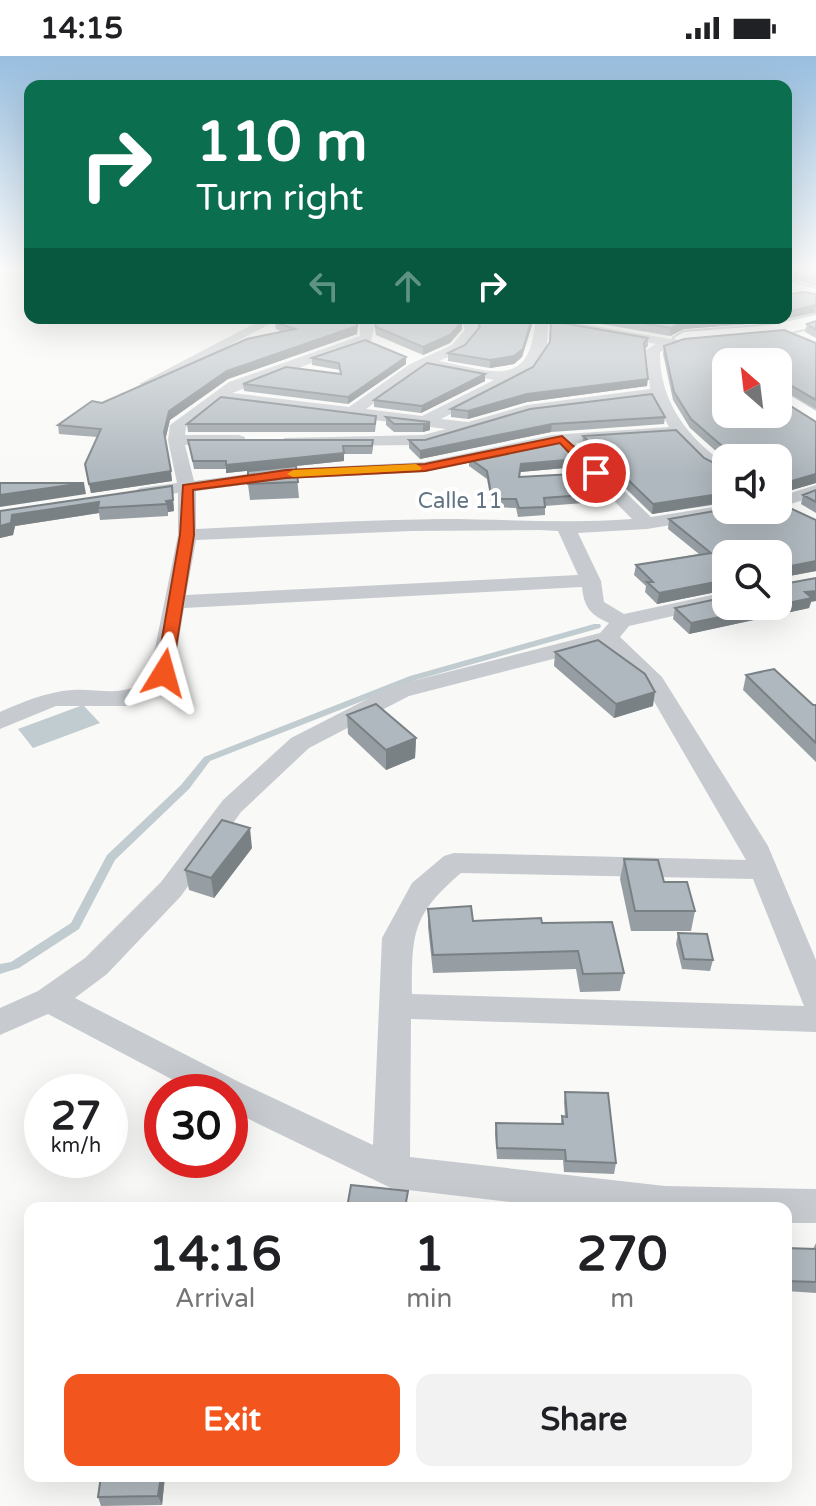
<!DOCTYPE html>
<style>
:root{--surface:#fff;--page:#f2f2f2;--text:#202124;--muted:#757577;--accent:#f3551e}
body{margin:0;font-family:"Varela Round",sans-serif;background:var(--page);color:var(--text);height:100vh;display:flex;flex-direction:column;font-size:30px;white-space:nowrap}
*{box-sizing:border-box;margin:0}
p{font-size:26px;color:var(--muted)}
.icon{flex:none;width:44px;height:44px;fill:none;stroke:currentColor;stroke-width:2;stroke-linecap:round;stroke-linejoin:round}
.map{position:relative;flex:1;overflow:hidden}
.side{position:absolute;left:24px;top:1146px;width:768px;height:280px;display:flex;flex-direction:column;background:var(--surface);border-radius:16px;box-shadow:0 8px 32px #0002}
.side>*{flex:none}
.hud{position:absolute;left:24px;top:24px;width:768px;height:244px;border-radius:16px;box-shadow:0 8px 32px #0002;background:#0b6e4f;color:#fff;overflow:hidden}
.needle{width:52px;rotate:332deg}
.tools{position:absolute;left:712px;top:292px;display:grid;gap:16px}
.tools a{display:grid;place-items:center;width:80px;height:80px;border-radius:16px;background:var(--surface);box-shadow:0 8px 32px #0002;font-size:40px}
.speed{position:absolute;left:24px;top:1018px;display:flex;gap:16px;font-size:40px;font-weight:700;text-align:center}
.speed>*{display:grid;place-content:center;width:104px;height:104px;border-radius:50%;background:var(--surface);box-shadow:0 8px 32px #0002;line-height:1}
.speed small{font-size:20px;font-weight:400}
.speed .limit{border:12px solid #d22;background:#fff;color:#111}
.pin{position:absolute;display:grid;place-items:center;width:68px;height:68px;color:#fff;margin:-34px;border:4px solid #fff;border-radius:50%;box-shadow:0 2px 8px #0007}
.me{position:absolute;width:88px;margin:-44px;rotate:8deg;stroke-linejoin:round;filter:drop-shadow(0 0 6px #0008)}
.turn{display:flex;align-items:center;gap:28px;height:168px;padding:0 40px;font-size:36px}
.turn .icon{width:104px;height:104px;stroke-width:2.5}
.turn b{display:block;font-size:56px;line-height:68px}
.lanes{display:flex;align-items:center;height:76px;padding:0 40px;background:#0003;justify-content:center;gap:40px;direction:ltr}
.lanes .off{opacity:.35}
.eta{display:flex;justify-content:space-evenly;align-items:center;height:136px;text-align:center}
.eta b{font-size:48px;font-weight:700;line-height:56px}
.primary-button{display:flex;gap:16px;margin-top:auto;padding:16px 40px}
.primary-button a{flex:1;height:92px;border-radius:16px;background:var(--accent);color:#fff;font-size:32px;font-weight:700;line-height:92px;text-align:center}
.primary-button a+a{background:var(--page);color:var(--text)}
.status{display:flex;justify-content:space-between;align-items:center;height:56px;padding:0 40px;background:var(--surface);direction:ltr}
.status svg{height:22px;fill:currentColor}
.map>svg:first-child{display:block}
</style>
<div class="status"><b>14:15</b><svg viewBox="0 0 49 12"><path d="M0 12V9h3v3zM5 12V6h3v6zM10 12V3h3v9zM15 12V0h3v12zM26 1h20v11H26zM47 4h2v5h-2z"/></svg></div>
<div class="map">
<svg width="816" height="1450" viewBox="0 0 816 1450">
<rect width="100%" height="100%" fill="#f9f9f7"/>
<path fill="#c1ccd1" d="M83 649 100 667 33 692 18 673Z"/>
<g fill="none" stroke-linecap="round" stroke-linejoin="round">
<path fill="#c1ccd1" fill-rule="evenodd" d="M594 568H600L601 570 600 572 416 624 210 705 189 733 115 804 79 873 19 912 0 918V908L11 906 71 867 107 799 181 729 204 701 410 620Z"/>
<defs>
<path id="secondary" d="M786 224 816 233V244L786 235Z
M816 259V270L772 281 684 288 674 282 684 276 772 269Z
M778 332 816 355V373L778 348Z"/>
</defs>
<use href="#secondary" stroke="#bbc0c5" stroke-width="4"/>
<path fill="#c7cbcf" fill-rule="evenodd" d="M265 262H281L151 331 139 328Z
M359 262H371L374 272 371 285 232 337 349 351 410 308 452 289 465 274 461 262H473L478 274 462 295 439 305C488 314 530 335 535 267L521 262H549L670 283 689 279V285L660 296C659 344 687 382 726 408V421L705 409 676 380 575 387 651 461 726 449V454H741L732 459 647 473 578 477 601 525 604 546 624 558 726 536V548L629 570 620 581 662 621 768 790 816 904V976L411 963 410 1101 665 1130 816 1133V1167H786V1152H562L391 1132 230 1054V1036H196L48 958 0 979V952L38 935 85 902 161 826 223 744 291 682 393 630 600 577 609 567C591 559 584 552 582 531L184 552 172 625 157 639 128 650H56L0 673V656C22 646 46 636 72 634 101 632 124 643 149 622L178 479V437L140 442 131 437 140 432 177 427 168 384 170 369 229 326 360 280ZM548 269 656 288 646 294 650 333 527 349 468 366 441 363 531 316 547 292ZM425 311 494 324 422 360 366 353ZM653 342 669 371 552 379 425 406 286 413 194 425 185 389 245 387V381L239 379H185L186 371 221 345 446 373 423 379 284 382V388L290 390 424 389 529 358ZM558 388 632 463C569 468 505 463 442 463 360 464 278 469 196 473V435L286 423 425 416ZM540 474 558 475 578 519 186 539 196 484 412 475ZM604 590 645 630 746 804 454 797 444 800 412 827 382 882 373 1089 239 1026 75 942 107 918 181 840 241 756 309 692 409 640ZM461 817 753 823 804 950 412 938C412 877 412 859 461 817Z
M816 429V440L778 452V441Z"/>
<use href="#secondary" fill="#fff" fill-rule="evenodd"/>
</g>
<path fill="#969ea3" d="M786 215H816V230L787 221Z
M816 238V257L772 266 684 273 670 280 567 262H786Z
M373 262H461L462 273 450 287 423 299 376 279Z
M475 262H532V269L522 301 514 308 490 312 448 305V297L465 289 478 273Z
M816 265V282L805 276 807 268Z
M275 266 357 278 228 323 170 364 165 384 172 425 91 437 85 408 97 381 59 378 58 369 102 347 283 276 276 273Z
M648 282V290L645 293 647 330 527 346 468 363 451 361V353Z
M816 287V353L778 331 726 306 778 342 816 366V427L778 438 779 447 816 515 779 522 778 529 811 546 809 552 689 578 673 563 675 552 778 550 726 498V534L657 548 645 536 646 530 634 519 636 509 699 498 668 473 669 463 778 454V402H726V404L690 372 673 344 663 298 664 290Z
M312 302 406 308 348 348 244 335 243 328 340 318V314L312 309Z
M485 318V325L421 357 374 351V344Z
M530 353 665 361 664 368 551 376 420 403 409 392V384H425Z
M386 361 430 366V374L423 376H394L386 369Z
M376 367 375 376H188L187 368Z
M583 380 704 402 726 413V447L652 458 582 390Z
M188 384H373V392L372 398H344V405L296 410 299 442 250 444 248 428 263 413 226 417V413H194Z
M469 402 576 411 520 416V421L611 437 610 445 545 450V459L518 461 516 452 492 451 487 423 469 410Z
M172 430 174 455 168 456V460L100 464 99 457 15 470 13 479 0 482V455Z
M816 434V457L801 448 803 439Z
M555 596 653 650 614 662 554 610Z
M746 619 813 649H816V706L743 634Z
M347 659 416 682 415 702 386 714 348 678Z
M252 792 214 842 189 834 185 814Z
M624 803 664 826 695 855 691 875H631L620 823Z
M428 853 473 865 542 867 624 917 620 935 580 936 576 913 433 917 428 871Z
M678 877 713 904 710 915 682 913 676 888Z
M565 1036 616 1107 614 1118 564 1116 563 1104 497 1103 495 1077 496 1067 561 1068 562 1060 565 1061 564 1046Z
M816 1187V1237L786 1235V1192L813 1193Z
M165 1420 162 1449 101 1450 98 1441Z"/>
<path fill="#7a8185" d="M816 249 815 256 772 266 684 273 670 280 671 272 685 265 728 262H786V256Z
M359 262 357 278 228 323 170 364 165 385 164 376 169 355 227 315Z
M532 262V269L522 301 514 308 490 312V304Z
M462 266V273L450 287 423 299V291Z
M406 301V308L348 348V341Z
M485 318V325L421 357 422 350Z
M648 323 647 330 527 346 468 363V355L527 338Z
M430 366V374L423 376V368Z
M552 368 551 376 420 403V395Z
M344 397V405L226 417V409Z
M577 403 576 411 520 416 521 408Z
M171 415 172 425 91 437 89 428Z
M816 418V427L778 438V429Z
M84 427 86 438 0 451V439Z
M172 430 174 455 168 456 166 445Z
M726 437V446L652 458 653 448Z
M99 446 98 452 99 457 15 470 13 479 0 482V470L12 459Z
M816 505V515L778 522 780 512Z
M726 524V534L657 548 659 537Z
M816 535V545L811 546 809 552 689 578 691 567 772 550H778V549L805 536Z
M655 636 653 650 614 662 616 648Z
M416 682 415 702 386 714V694Z
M250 772 252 792 214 842 211 822Z
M161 1420H165L162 1449 158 1440Z"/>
<path fill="#afb8be" stroke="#7a8185" stroke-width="2" d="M789 215H816V222Z
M803 236 816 238V249L786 256V239Z
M281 262H358L357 270 227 315 169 355 164 376 171 415 89 428 85 408 101 373 58 369 92 345 102 347 247 283 295 273 275 266Z
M374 262H461L462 266 450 279 423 291 376 271Z
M477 262H532L523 293 514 300 490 304 448 297 465 289 480 271Z
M611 262H728L685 265 671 272Z
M551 265 648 282 644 287 648 323 527 338 468 355 451 353 533 311 550 286Z
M816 265V274L807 268Z
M784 274 816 287V344L778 322V306H726V358H778V339V342L816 366V418L778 429V402H729V396L691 363 674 336 664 290 684 283Z
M365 284 406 301 348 341 243 328 286 311 341 318 339 307 312 302Z
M427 307 485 318 422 350 374 344Z
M652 338 665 361 552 368 420 395 409 384H425L530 353Z
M221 341 376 360 375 368H187Z
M386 361 430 366 423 368H394Z
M676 374 704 402 726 413V437L653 448 583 380Z
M188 384H373L372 390H343L344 397 226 409V405H193Z
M558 384 577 403 521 408 519 421 592 417 611 437 544 442 545 451 519 452 516 443H492L487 415 469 402Z
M296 410 298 426 248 428V415Z
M0 427H84L0 439Z
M172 430 173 444 166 445 167 448 98 452 99 446 12 459 11 467 0 470V455Z
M816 434V446L803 439Z
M778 435 779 447 816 464V505L780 512 778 529 816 522V535L805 536 812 542 778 549V498H726V524L659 537 647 526H653L636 509 711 497 669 463 726 453 778 454Z
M726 541V550H772L691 567 675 552Z
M598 584 645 618 655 636 616 648 555 596Z
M774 613 813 649H816V687L746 619Z
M376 648 416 682 386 694 347 659Z
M222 764 250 772 211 822 185 814Z
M624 803 658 804 664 826H687L695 855H635Z
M471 850 473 865 541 862 542 867 612 866 624 917 583 918 578 895 433 899 428 853Z
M678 877 707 878 713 904 684 903Z
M565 1036 608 1037 616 1107 566 1105 565 1094 497 1092 496 1067 563 1068 562 1060 567 1061Z
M351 1129 408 1135 405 1152H347Z
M786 1192 816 1193V1226L786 1225Z
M101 1420H161L158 1440 98 1441Z"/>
<linearGradient id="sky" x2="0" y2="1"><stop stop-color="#98bedf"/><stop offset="0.51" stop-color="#fcfcfb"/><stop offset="1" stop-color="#fcfcfb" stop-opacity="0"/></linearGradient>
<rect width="816" height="418" fill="url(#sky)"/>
<path fill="#f3551e" stroke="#9e3714" stroke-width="2" d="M562 380 600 414V420H591L560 387 425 415 286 422 193 434 194 479 172 617 164 622 156 617 180 479 183 429 286 414 425 408Z"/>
<path fill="#f59e0b" d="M416 408 422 412 420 414 293 421 287 418 293 414Z"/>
<g text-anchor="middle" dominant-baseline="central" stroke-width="8" stroke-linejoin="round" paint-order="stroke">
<g font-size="22" fill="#627484" stroke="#fff">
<text x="460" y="445">Calle 11</text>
</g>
</g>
</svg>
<div class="tools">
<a><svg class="needle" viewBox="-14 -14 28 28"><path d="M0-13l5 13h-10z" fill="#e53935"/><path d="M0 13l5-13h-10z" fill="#757577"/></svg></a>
<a><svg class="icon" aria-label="sound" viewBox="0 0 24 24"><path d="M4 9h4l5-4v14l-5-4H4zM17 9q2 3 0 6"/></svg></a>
<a><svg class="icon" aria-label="search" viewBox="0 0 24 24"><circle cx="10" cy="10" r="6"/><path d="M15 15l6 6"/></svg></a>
</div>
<div class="speed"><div>27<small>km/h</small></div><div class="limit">30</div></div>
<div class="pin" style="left:596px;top:417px;background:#d93025"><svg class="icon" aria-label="arrive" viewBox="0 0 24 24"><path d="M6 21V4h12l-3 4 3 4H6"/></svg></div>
<svg class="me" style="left:164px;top:617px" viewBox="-20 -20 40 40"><path d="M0-17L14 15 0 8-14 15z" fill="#f3551e" stroke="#fff" stroke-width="4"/></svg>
<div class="hud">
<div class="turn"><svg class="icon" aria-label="right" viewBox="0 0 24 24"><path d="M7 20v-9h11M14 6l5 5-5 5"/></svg><div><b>110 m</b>Turn right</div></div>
<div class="lanes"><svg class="icon off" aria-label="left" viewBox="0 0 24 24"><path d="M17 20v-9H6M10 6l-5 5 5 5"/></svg><svg class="icon off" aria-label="ahead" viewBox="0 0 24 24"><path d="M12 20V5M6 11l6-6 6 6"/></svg><svg class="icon" aria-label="right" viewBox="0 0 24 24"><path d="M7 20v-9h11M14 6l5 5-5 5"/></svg></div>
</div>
<section class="side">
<div class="eta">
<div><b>14:16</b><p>Arrival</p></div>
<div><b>1</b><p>min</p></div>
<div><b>270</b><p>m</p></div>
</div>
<div class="primary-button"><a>Exit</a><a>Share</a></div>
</section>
</div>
